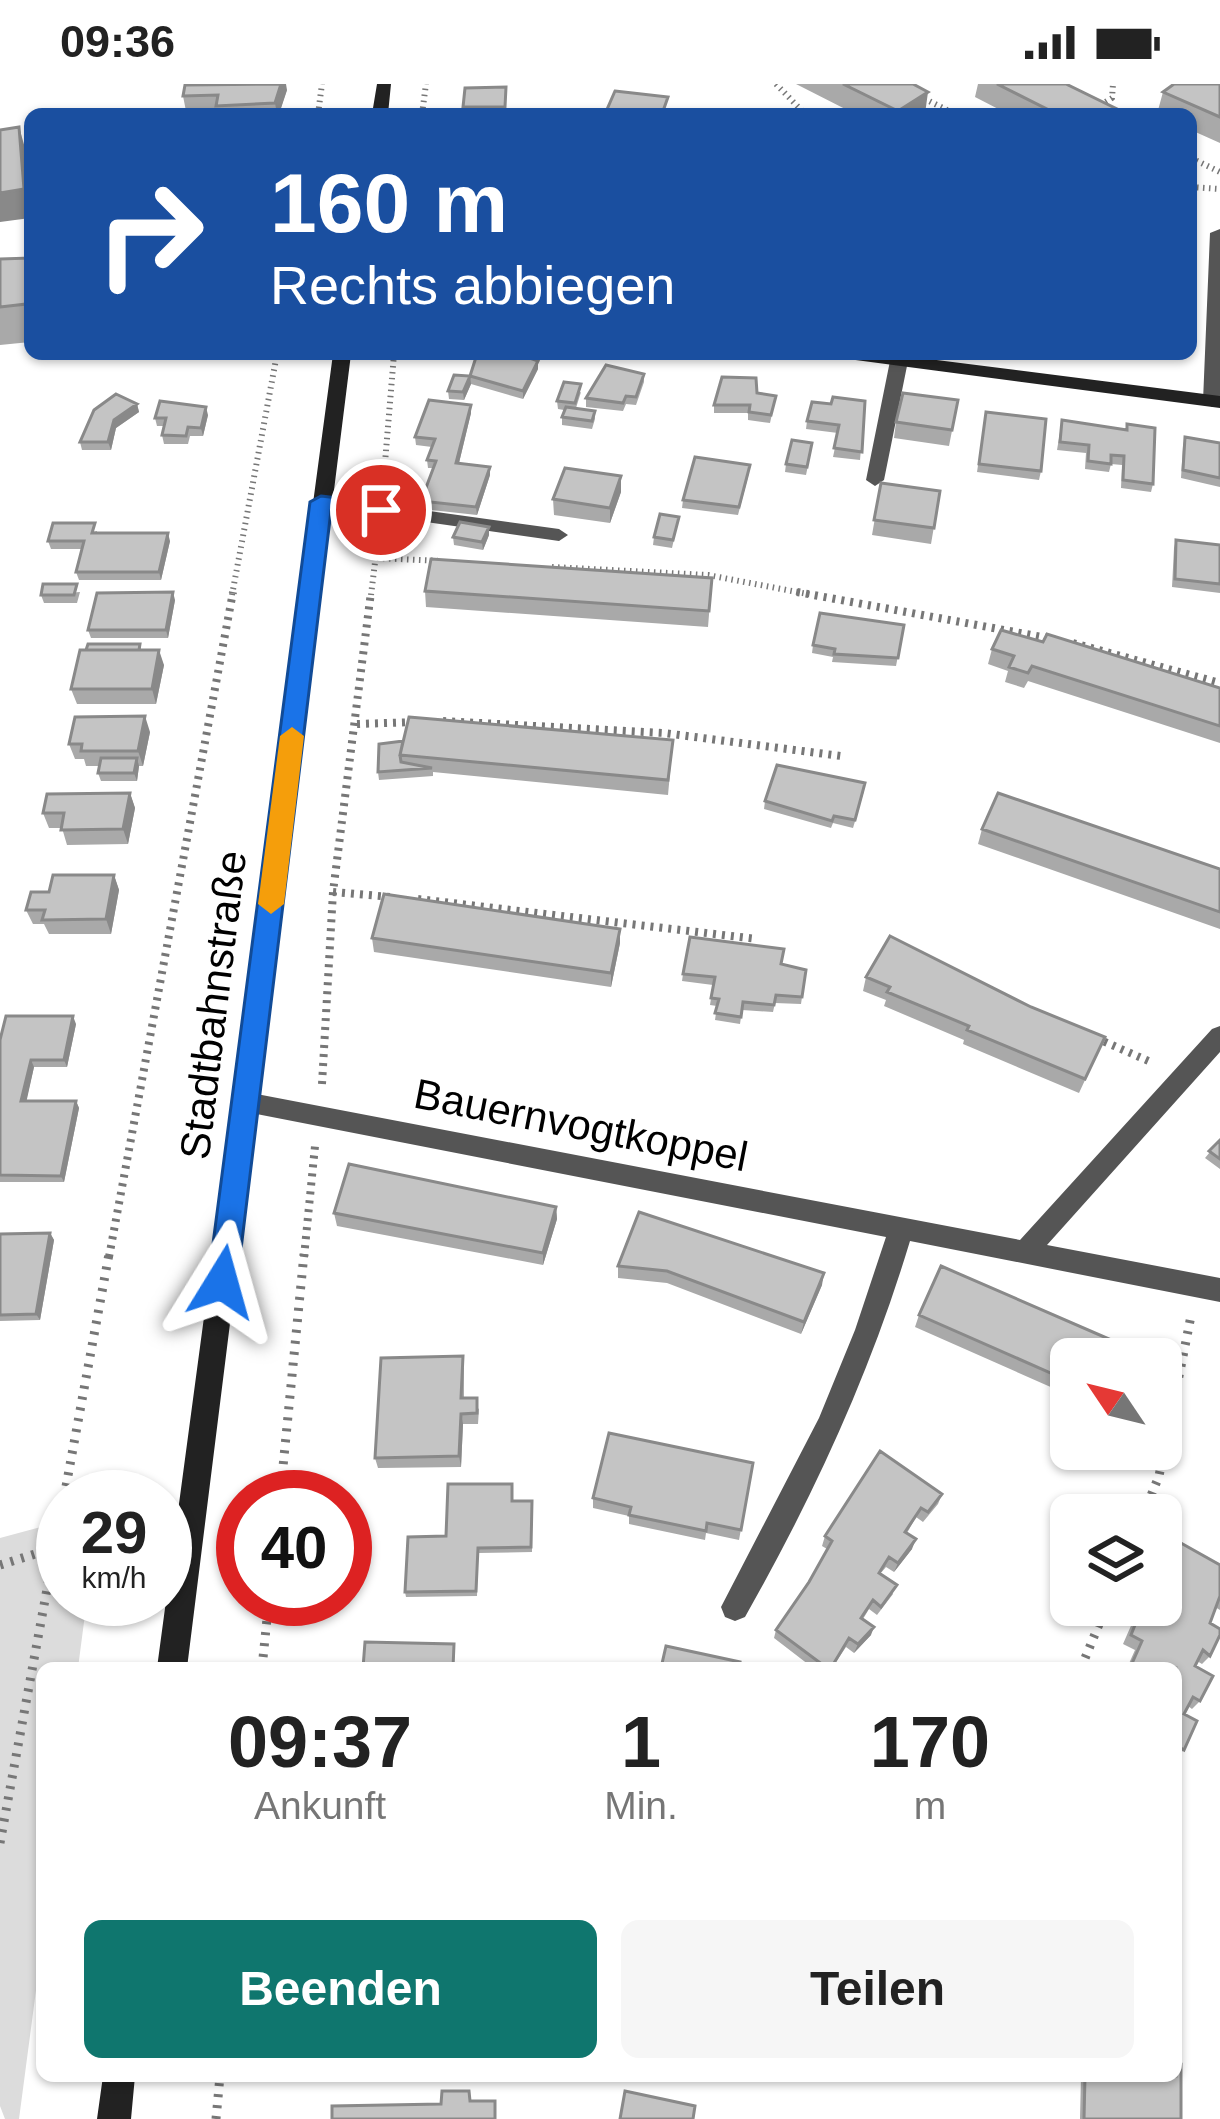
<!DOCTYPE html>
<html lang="de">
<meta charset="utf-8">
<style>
:root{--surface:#fff;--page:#f6f6f6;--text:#222;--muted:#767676;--accent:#0f766e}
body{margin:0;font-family:Helvetica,sans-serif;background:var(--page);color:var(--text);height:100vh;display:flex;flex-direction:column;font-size:45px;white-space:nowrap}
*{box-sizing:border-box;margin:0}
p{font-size:39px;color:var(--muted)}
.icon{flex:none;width:66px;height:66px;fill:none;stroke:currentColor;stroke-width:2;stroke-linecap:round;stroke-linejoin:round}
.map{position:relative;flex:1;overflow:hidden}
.side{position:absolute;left:36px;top:1578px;width:1146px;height:420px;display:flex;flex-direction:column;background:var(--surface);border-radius:18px;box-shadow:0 3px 9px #0004}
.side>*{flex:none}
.top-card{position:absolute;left:24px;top:24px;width:1173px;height:252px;border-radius:18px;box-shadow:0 3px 9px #0004;background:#1a4fa0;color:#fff;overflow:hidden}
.needle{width:78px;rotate:305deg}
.fabs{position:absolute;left:1050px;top:1254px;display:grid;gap:24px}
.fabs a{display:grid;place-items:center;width:132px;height:132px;border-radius:18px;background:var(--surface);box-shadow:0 3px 9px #0004;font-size:60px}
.speed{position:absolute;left:36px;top:1386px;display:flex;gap:24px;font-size:60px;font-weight:700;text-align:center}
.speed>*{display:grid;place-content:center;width:156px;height:156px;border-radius:50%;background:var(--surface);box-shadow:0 3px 9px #0004;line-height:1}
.speed small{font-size:30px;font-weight:400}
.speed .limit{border:18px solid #d22;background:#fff;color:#111}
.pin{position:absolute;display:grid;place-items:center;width:102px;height:102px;color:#fff;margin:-51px;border:6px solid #fff;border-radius:50%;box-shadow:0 3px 12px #0007}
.me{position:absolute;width:132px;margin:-66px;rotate:8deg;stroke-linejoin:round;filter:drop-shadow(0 0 9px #0008)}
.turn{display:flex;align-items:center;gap:42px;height:252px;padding:0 48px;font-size:54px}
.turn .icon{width:156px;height:156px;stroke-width:2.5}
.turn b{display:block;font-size:84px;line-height:102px}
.eta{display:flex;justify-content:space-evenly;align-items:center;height:204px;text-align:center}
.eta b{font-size:72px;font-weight:600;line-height:84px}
.cta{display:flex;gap:24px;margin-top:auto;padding:24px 48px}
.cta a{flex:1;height:138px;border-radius:18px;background:var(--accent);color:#fff;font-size:48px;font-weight:600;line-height:138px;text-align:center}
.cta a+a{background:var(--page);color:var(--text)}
.status{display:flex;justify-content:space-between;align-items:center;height:84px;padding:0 60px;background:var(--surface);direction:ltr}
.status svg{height:33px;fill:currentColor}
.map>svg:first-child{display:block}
</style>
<div class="status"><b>09:36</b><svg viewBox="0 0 49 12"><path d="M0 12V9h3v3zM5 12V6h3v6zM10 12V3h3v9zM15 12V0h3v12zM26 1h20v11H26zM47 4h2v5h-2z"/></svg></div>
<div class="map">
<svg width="1220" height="2035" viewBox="0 0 1220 2035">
<rect width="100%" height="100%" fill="#fff"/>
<path fill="#dcdcdc" d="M63 1437V1515H87L78 1584H42V1861L19 2035H5L0 2022V1454Z"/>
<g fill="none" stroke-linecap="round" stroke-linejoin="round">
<path stroke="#777" stroke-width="6" stroke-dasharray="1.5 4.5" stroke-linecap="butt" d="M776 0 805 30
M919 12 955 30
M318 30 322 0
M422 30 426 0
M1085 30 1112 14 1113 0
M1191 74 1220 88
M1191 103 1220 105
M383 403 394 270
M377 474 441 477
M552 483 708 491 813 511
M232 511 277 270
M371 511 378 454"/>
<path stroke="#777" stroke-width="8" stroke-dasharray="3 6" stroke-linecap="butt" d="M797 508 1053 555
M1073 559 1220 599
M443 637 664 649 841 672
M357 640 416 638
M333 808 391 813
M418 815 757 855
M1096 954 1153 979
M322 1000 333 808 371 508
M109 1173 233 508
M304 1173 315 1062"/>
<path stroke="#777" stroke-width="9" stroke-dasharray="3 8" stroke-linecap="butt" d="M280 1413 304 1170
M1143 1431 1159 1392 1191 1232
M0 1481 51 1465
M262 1584 269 1515
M1081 1584 1107 1521
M0 1759 109 1170
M216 2035 220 1992"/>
<path fill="#555" fill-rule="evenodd" d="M1220 145V318L1212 323 1203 317 1210 149Z
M899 272 908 277 884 396 875 402 866 396 890 277Z
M321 412 559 445 568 451 559 457 314 422V414Z"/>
<path fill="#555" fill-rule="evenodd" d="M1220 942V968L1047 1161 1220 1194V1218L910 1157C870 1290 813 1413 745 1533L735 1537 725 1533 721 1523 819 1334 855 1246 886 1153 246 1028 238 1025 234 1018 238 1011 246 1008 1020 1156 1212 945Z"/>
<path fill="#222" fill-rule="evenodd" d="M377 0H391L388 30H372Z
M333 270H351L187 1584H157Z
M839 270H889L1220 312V324L848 275Z
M103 1992H135L131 2035H97Z"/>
</g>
<path fill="#a9a9a9" d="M796 0H913L925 30H855Z
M978 0H1066L1118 30H1008L975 13Z
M1220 0V59L1191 46V30H1157L1163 8Z
M506 3V30H464L463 23Z
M287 6 279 30H218L217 27H186L183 12Z
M0 175 30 206V258L0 261Z
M538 285 523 315 471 300 464 316 449 315 448 307 470 292Z
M644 290V298L636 321 626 320 623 327 586 323V314Z
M581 308 576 324 595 327V335L592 345 562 341V333L564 326 558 325 557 317Z
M757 309 776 312 770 339 748 336V329H714V321Z
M958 316 949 362 894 354 896 338Z
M865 317 860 376 833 373 838 349 806 345 807 337 831 320Z
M137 320 139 328 116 344 111 366H82L80 358Z
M986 328 1041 387 1039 396 977 388Z
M471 329 459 379 490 391 477 431 422 425 421 417 433 384H428L427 376 432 363 416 361 415 353Z
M208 331 203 352H190L188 360H164L162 351 164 342H157L155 334Z
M1062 336 1126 346 1127 340 1153 400 1151 408 1121 404 1122 381 1111 380 1109 388 1085 385 1086 369 1057 366Z
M1185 353 1220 359V403L1181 394 1183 362Z
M811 367 806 391 785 388 786 380Z
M749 389 738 431 682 424 683 416Z
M881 399 940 407 931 460 872 451Z
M621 408 610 439 554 431 553 415Z
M679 433 672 464 653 461 654 453Z
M97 447V449L170 457 161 496H79L76 488 82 465H51L48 457Z
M489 451 483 466 454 461 453 453Z
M1176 456 1220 461V509L1172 503 1174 464Z
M712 494 708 543 426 523 425 507Z
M80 508 77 519H44L41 511Z
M175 516 168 554H91L88 546Z
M904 541 896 582 832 578 833 573 812 569 813 561Z
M1043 558 1220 604V659L1028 597 1024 604 1005 598 1008 587 988 580 992 565Z
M140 560 141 566 164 581 156 620H77L71 605Z
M150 648 143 682H139L137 697H101L98 689 100 682H86L84 675H75L69 660Z
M673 656 668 711 433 688V692L379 696 378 688 379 660Z
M864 707 853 744 833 739 831 744 764 725 765 717Z
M130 709 135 724 128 760 67 761 62 744H49L43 729Z
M982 745 1220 785V845L978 760Z
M114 791 119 806 111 850H49L44 840H33L26 826 49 808Z
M620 845V859L611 903 374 868 372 854Z
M781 880 806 886 801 920 775 919 773 928 742 926 740 940 715 936 717 922 710 921 713 901 682 897 683 890Z
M866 893 1031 923 1105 953 1079 1009 963 960 964 956 884 922 886 916 863 907Z
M76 940 67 983H34L26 1017H76L79 1024 64 1098H0V956Z
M1220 1056V1085L1205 1074Z
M556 1123 557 1135 543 1181 337 1142 334 1129Z
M50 1149 54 1156 40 1236 0 1237V1150Z
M618 1182 822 1201 801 1250 667 1199 618 1194Z
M919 1231 1071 1275V1312L915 1243Z
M464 1283V1314L479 1325 478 1340H463L461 1383 378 1384 375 1374Z
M753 1379 739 1456 706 1449 705 1456 629 1440V1432L593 1424V1414Z
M942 1410 938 1420 923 1438 916 1433 907 1449 912 1465 894 1488 886 1483 880 1490 893 1510 877 1531 869 1525 863 1535 871 1551 854 1569 846 1563 832 1584H813L774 1554 776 1546 809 1498 827 1465 822 1462 825 1452Z
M513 1417H532V1468L478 1469 477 1512 406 1513 405 1508 446 1452Z
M1172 1454 1220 1481V1526L1215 1523 1210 1539V1572L1202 1580 1197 1577 1195 1582 1200 1617 1192 1625 1188 1622 1184 1630V1666L1176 1673V1584H1127L1135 1566 1123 1560 1140 1521H1161V1471Z
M1081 1992H1176L1181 2035H1080Z"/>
<path fill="#898989" d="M280 0H286L287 6 279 30H277L275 19Z
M928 8 925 30H897L898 27Z
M19 43 27 71 30 134 0 138V109Z
M30 206V234L26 220Z
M538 277V285L523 315V307Z
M470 292 471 300 464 316 463 308Z
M137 320 139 328 116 344 111 366 108 358 114 336Z
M471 321V329L457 387 456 379Z
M206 323 208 331 203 352 201 344Z
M490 383V391L477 431 476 423Z
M621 392V408L610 439V424Z
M489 443V451L483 466 482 458Z
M168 449 170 457 161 496 159 488Z
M173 508 175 516 168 554 166 546Z
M159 566 164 581 156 620 152 605Z
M145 632 150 648 143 682 138 667Z
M137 674 139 682 137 697 134 689Z
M130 709 135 724 128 760 123 745Z
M114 791 119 806 111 850 106 835Z
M620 845V859L611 903V889Z
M73 932 76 940 67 983 64 976Z
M31 976 34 983 25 1024 21 1017Z
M76 1017 79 1024 64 1098 61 1092Z
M556 1123 557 1135 543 1181V1169Z
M50 1149 54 1156 40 1236 36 1230Z
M824 1189 822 1201 801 1250 804 1238Z
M461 1330 463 1340 461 1383 459 1372Z
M916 1455 912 1465 894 1488 898 1479Z
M874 1543 871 1551 854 1569 858 1560Z"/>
<path fill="#c4c4c4" stroke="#898989" stroke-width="3" d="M281 0 275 19 216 22 218 11 183 12 185 1Z
M843 0H913L928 8 898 27Z
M997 0H1066L1119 26 1113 30H1057Z
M1174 0H1220V33L1163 8Z
M506 3 505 23H463L465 4Z
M615 7 668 13 662 30H605Z
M19 43 24 105 0 109V46Z
M1191 138H1194L1192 169H1191Z
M30 174V206L26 220 0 223V175Z
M477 270H519L538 277 523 307 470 292Z
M606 281 644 290 636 313 626 312 623 319 586 314Z
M454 291 470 292 463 308 448 307Z
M722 293 756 294 757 309 776 312 771 331 749 328 750 321H714Z
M564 298 581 300 575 319 557 317Z
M903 309 958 316 952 346 896 338Z
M116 310 137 320 114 336 108 358H80L94 326Z
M833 313 865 317 862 368 834 364 839 341 807 337 812 318 831 320Z
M429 316 471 321 456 379 490 383 476 423 421 417 436 377 427 376 435 355 415 353Z
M160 317 206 323 201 344 188 343 186 352 162 351 166 334H155Z
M566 323 595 327 592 337 562 333Z
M986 328 1046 335 1041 387 979 380Z
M1062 336 1127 346V340L1155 344 1153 400 1123 396 1124 372 1111 371V380L1088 377 1089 361 1060 358Z
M1185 353 1220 359V394L1183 386Z
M792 356 812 359 807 383 786 380Z
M695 373 750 381 739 423 683 416Z
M565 384 621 392 610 424 553 415Z
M881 399 940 407 934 444 874 436Z
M660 430 679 433 673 456 654 453Z
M460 438 489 443 482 458 453 453Z
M53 439H95L92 449H168L159 488H76L84 457H48Z
M1176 456 1220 461V500L1175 495Z
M431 475 712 494 709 527 425 507Z
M43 500H77L74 511H41Z
M173 508 166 546H88L97 509Z
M820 529 904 541 898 574 834 570 835 565 813 561Z
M1001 546 1043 558 1047 550 1220 604V642L1032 582 1028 589 1009 583 1014 572 992 565Z
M88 560H140L139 566H86Z
M80 566H159L152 605H71Z
M145 632 138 667H81L82 660H69L75 633Z
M409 633 673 656 668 696 400 671Z
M403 657 400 671 401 678 432 684 378 688 379 660Z
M101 674H137L134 689H98Z
M777 681 865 699 855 736 834 732 832 737 765 717Z
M130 709 123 745 61 746 64 729H43L47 710Z
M998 709 1220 785V828L982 745Z
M53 791H114L106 835 42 836 45 826H26L31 808H49Z
M384 810 620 845 611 889 372 854Z
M890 852 1031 923 1105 953 1085 995 967 946 969 942 887 908 890 903 866 893Z
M690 853 784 865 781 880 806 886 802 913 776 911 774 921 743 918 741 933 715 929 719 915 711 914 715 893 683 890Z
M6 932H73L64 976H31L21 1017H76L61 1092 0 1091V956Z
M1220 1056V1075L1209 1067Z
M349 1080 556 1123 543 1169 334 1129Z
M639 1128 824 1189 804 1238 667 1187 618 1182Z
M50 1149 36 1230 0 1231V1150Z
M941 1182 1155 1275H1071V1298L919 1231Z
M463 1272 461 1314H477V1329L461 1330 459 1372 375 1374 381 1274Z
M609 1349 753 1379 741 1446 707 1439 706 1447 629 1431 631 1423 593 1414Z
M880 1367 942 1410 928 1428 921 1424 905 1448 916 1455 898 1479 889 1473 879 1489 897 1501 881 1523 873 1516 861 1534 874 1543 858 1560 849 1554 831 1584H827L776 1546 809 1498 832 1457 825 1452Z
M448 1400H512V1417H532L531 1463 478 1464 476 1507 405 1508 408 1453 446 1452Z
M1172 1454 1220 1481V1512L1210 1539 1220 1545V1551L1210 1572 1203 1566 1195 1582 1213 1592 1200 1617 1193 1613 1184 1630 1197 1637 1184 1666 1176 1661V1584H1130L1142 1557 1131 1551 1143 1521H1161V1479Z
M365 1558 454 1560 453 1584H363Z
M666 1562 740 1578 739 1584H661Z
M1176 1979 1181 1980V2035H1084L1085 1992H1176Z
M442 2007H469L470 2017H495V2035H332V2022L441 2020Z
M625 2007 695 2022 693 2035H620Z"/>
<path fill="#1a73e8" stroke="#114b97" stroke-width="3" d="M321 412 381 419 392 426 381 433 331 427 237 1198 222 1211 208 1198 310 418Z"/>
<path fill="#f59e0b" d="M292 643 304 652 284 820 271 830 258 820 280 652Z"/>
<g text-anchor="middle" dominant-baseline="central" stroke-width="9" stroke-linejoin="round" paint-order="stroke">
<g font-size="42" fill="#000" stroke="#fff">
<text transform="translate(213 921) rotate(-83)">Stadtbahnstraße</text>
<text transform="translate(581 1041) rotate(11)">Bauernvogtkoppel</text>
</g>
</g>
</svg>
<div class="fabs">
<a><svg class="needle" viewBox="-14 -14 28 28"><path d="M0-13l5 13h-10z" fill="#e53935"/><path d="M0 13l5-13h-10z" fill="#767676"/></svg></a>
<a><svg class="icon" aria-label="layers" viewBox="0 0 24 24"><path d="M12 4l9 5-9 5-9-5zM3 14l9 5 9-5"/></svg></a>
</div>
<div class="speed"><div>29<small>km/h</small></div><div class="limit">40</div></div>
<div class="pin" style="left:381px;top:426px;background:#d93025"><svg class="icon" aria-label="arrive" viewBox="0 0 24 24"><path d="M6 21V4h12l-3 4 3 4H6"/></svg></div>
<svg class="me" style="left:222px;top:1198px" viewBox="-20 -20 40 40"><path d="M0-17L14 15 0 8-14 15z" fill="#1a73e8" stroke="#fff" stroke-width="4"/></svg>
<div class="top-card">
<div class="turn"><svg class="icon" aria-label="right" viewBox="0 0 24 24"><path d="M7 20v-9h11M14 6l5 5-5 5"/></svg><div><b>160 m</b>Rechts abbiegen</div></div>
</div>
<section class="side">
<div class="eta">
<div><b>09:37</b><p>Ankunft</p></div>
<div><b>1</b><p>Min.</p></div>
<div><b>170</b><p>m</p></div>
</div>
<div class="cta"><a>Beenden</a><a>Teilen</a></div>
</section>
</div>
